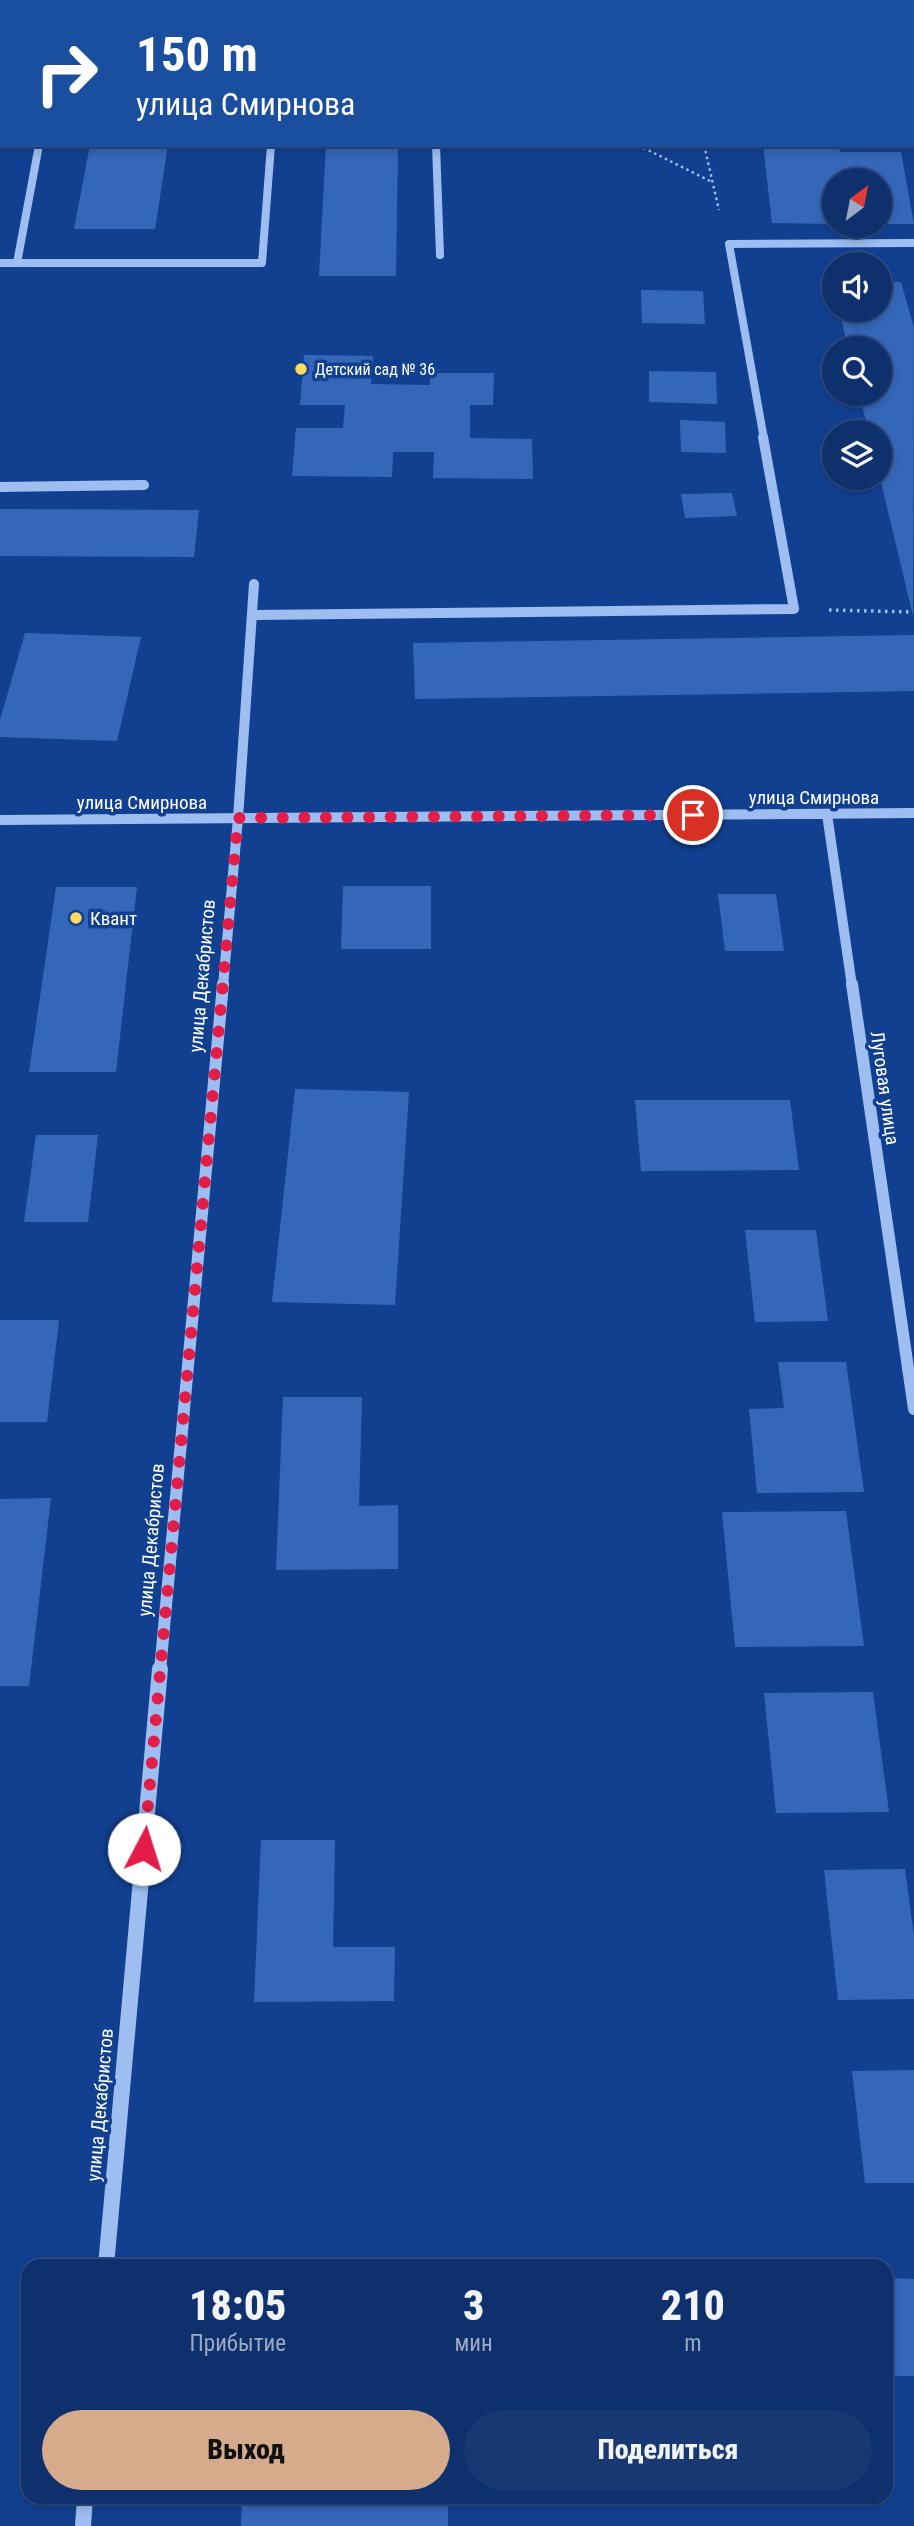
<!DOCTYPE html>
<html lang="ru">
<meta charset="utf-8">
<style>
:root{--surface:#0e306d;--page:#173872;--text:#f1f3f6;--muted:#9ba9c2;--line:#2e4b80;--accent:#d6ab8b}
body{margin:0;font-family:"Roboto Condensed",sans-serif;background:var(--page);color:var(--text);height:100vh;display:flex;flex-direction:column;font-size:26px;white-space:nowrap}
*{box-sizing:border-box;margin:0}
p{font-size:23px;color:var(--muted)}
.icon{flex:none;width:38px;height:38px;fill:none;stroke:currentColor;stroke-width:2;stroke-linecap:round;stroke-linejoin:round}
.map{position:relative;flex:1;overflow:hidden}
.drawer{position:absolute;left:21px;top:2259px;width:872px;height:245px;display:flex;flex-direction:column;background:var(--surface);border-radius:21px;box-shadow:0 4px 10px #0003,0 0 0 2px var(--line)}
.drawer>*{flex:none}
.hud{position:absolute;left:0px;top:0px;width:915px;height:147px;box-shadow:0 4px 10px #0003,0 0 0 2px var(--line);background:#1a4fa0;color:#fff;overflow:hidden}
.needle{width:46px;rotate:32deg}
.tools{position:absolute;left:822px;top:168px;display:grid;gap:14px}
.tools a{display:grid;place-items:center;width:70px;height:70px;border-radius:50%;background:var(--surface);box-shadow:0 4px 10px #0003,0 0 0 2px var(--line);font-size:35px}
.pin{position:absolute;display:grid;place-items:center;width:60px;height:60px;color:#fff;margin:-30px;border:4px solid #fff;border-radius:50%;box-shadow:0 2px 7px #0007}
.me{position:absolute;width:77px;margin:-38px;rotate:5deg;stroke-linejoin:round;filter:drop-shadow(0 0 5px #0008)}
.turn{display:flex;align-items:center;gap:24px;height:147px;padding:0 21px;font-size:32px}
.turn .icon{width:91px;height:91px;stroke-width:2.5}
.turn b{display:block;font-size:49px;line-height:60px}
.eta{display:flex;justify-content:space-evenly;align-items:center;height:119px;text-align:center}
.eta b{font-size:42px;font-weight:800;line-height:49px}
.action{display:flex;gap:14px;margin-top:auto;padding:14px 21px}
.action a{flex:1;height:80px;border-radius:42px;background:var(--accent);color:#111;font-size:28px;font-weight:800;line-height:80px;text-align:center}
.action a+a{background:var(--page);color:var(--text)}
.map>svg:first-child{display:block}
</style>
<div class="map">
<svg width="914" height="2526" viewBox="0 0 914 2526">
<rect width="100%" height="100%" fill="#124091"/>
<path fill="#3567b9" d="M90 145H168L155 229H74Z
M326 145H398L396 276H319Z
M763 145H839L840 152H901L914 224H880V180H835V224L772 223Z
M880 282H901L914 328 913 616 880 478V432H869L859 394H880V348H848L839 310H880Z
M641 290 703 291 705 324 642 323Z
M304 355 373 356 371 384 430 385V373H494L493 405H470V438L532 439 533 479 433 478 434 452H393L392 477 292 476 296 428H343L345 405H300Z
M649 371 716 372 717 404 649 402Z
M680 420 725 422 726 453 681 452Z
M732 493 737 516 685 518 681 494Z
M0 509 199 510 194 557 0 556Z
M25 633 141 637 117 741 0 737V720Z
M914 635V691L415 699 413 643Z
M343 886H431V949H341Z
M56 887H137L116 1072H29Z
M718 894H776L784 951H725Z
M295 1089 409 1092 395 1305 272 1302Z
M635 1100H790L799 1170 641 1171Z
M36 1135H98L88 1222H24Z
M745 1230H816L828 1321 755 1322Z
M0 1320H59L47 1422H0Z
M778 1362H846L864 1492 757 1493 749 1409 784 1408Z
M283 1397H362L359 1506 398 1505V1569L276 1570Z
M51 1498 29 1686H0V1499Z
M846 1511 864 1646 735 1647 722 1512Z
M873 1692 889 1812 776 1813 764 1693Z
M261 1840H335L333 1947H395L394 2001 254 2002Z
M905 1869 914 1936V1999L838 2000 824 1870Z
M914 2070V2183H865L852 2071Z
M886 2278 914 2279V2376H886Z
M242 2497H448V2526H241Z"/>
<g fill="none" stroke-linecap="round" stroke-linejoin="round">
<path stroke="#9ebef2" stroke-width="2.5" stroke-dasharray="2.5 3.5" stroke-linecap="butt" d="M638 145 710 181
M704 145 719 210"/>
<path stroke="#9ebef2" stroke-width="3.5" stroke-dasharray="2.5 4.5" stroke-linecap="butt" d="M829 610 912 612"/>
<path stroke="#9ebef2" stroke-width="8" d="M436 145 440 255
M0 263H262L271 145
M17 263 39 145
M764 439 729 244 914 243"/>
<path stroke="#9ebef2" stroke-width="10" d="M0 487 144 485
M252 615 794 609 763 437
M827 814 852 986
M0 820 914 813
M223 986 238 818 254 584"/>
<path stroke="#9ebef2" stroke-width="12" d="M852 984 914 1409
M160 1671 223 984"/>
<path stroke="#9ebef2" stroke-width="16" d="M106 2266 160 1669
M83 2526 85 2497"/>
</g>
<g fill="none" stroke-linecap="round" stroke-linejoin="round">
<path stroke="#e11d48" stroke-width="12" stroke-dasharray="0 21.6" d="M144 1849 238 818 693 815"/>
</g>
<g fill="#ffdc5f" stroke="#124091" stroke-width="2.5">
<circle cx="301" cy="369" r="7"/>
<circle cx="76" cy="918" r="7"/>
</g>
<g text-anchor="middle" dominant-baseline="central" stroke-width="7" stroke-linejoin="round" paint-order="stroke">
<g font-size="16" fill="#fff" stroke="#124091" text-anchor="start">
<text x="315" y="369">Детский сад № 36</text>
</g>
<g font-size="19" fill="#fff" stroke="#124091">
<text x="814" y="797">улица Смирнова</text>
<text x="142" y="802">улица Смирнова</text>
<text transform="translate(202 976) rotate(-85)">улица Декабристов</text>
<text transform="translate(885 1088) rotate(82)">Луговая улица</text>
<text transform="translate(151 1540) rotate(-85)">улица Декабристов</text>
<text transform="translate(100 2105) rotate(-85)">улица Декабристов</text>
</g>
<g font-size="19" fill="#fff" stroke="#124091" text-anchor="start">
<text x="90" y="918">Квант</text>
</g>
</g>
</svg>
<div class="tools">
<a><svg class="needle" viewBox="-14 -14 28 28"><path d="M0-13l5 13h-10z" fill="#e53935"/><path d="M0 13l5-13h-10z" fill="#9ba9c2"/></svg></a>
<a><svg class="icon" aria-label="sound" viewBox="0 0 24 24"><path d="M4 9h4l5-4v14l-5-4H4zM17 9q2 3 0 6"/></svg></a>
<a><svg class="icon" aria-label="search" viewBox="0 0 24 24"><circle cx="10" cy="10" r="6"/><path d="M15 15l6 6"/></svg></a>
<a><svg class="icon" aria-label="layers" viewBox="0 0 24 24"><path d="M12 4l9 5-9 5-9-5zM3 14l9 5 9-5"/></svg></a>
</div>
<div class="pin" style="left:693px;top:815px;background:#d93025"><svg class="icon" aria-label="arrive" viewBox="0 0 24 24"><path d="M6 21V4h12l-3 4 3 4H6"/></svg></div>
<svg class="me" style="left:144px;top:1849px" viewBox="-20 -20 40 40"><circle r="19" fill="#fff"/><path d="M0-13L10 11 0 6-10 11z" fill="#e11d48"/></svg>
<div class="hud">
<div class="turn"><svg class="icon" aria-label="right" viewBox="0 0 24 24"><path d="M7 20v-9h11M14 6l5 5-5 5"/></svg><div><b>150 m</b>улица Смирнова</div></div>
</div>
<section class="drawer">
<div class="eta">
<div><b>18:05</b><p>Прибытие</p></div>
<div><b>3</b><p>мин</p></div>
<div><b>210</b><p>m</p></div>
</div>
<div class="action"><a>Выход</a><a>Поделиться</a></div>
</section>
</div>
